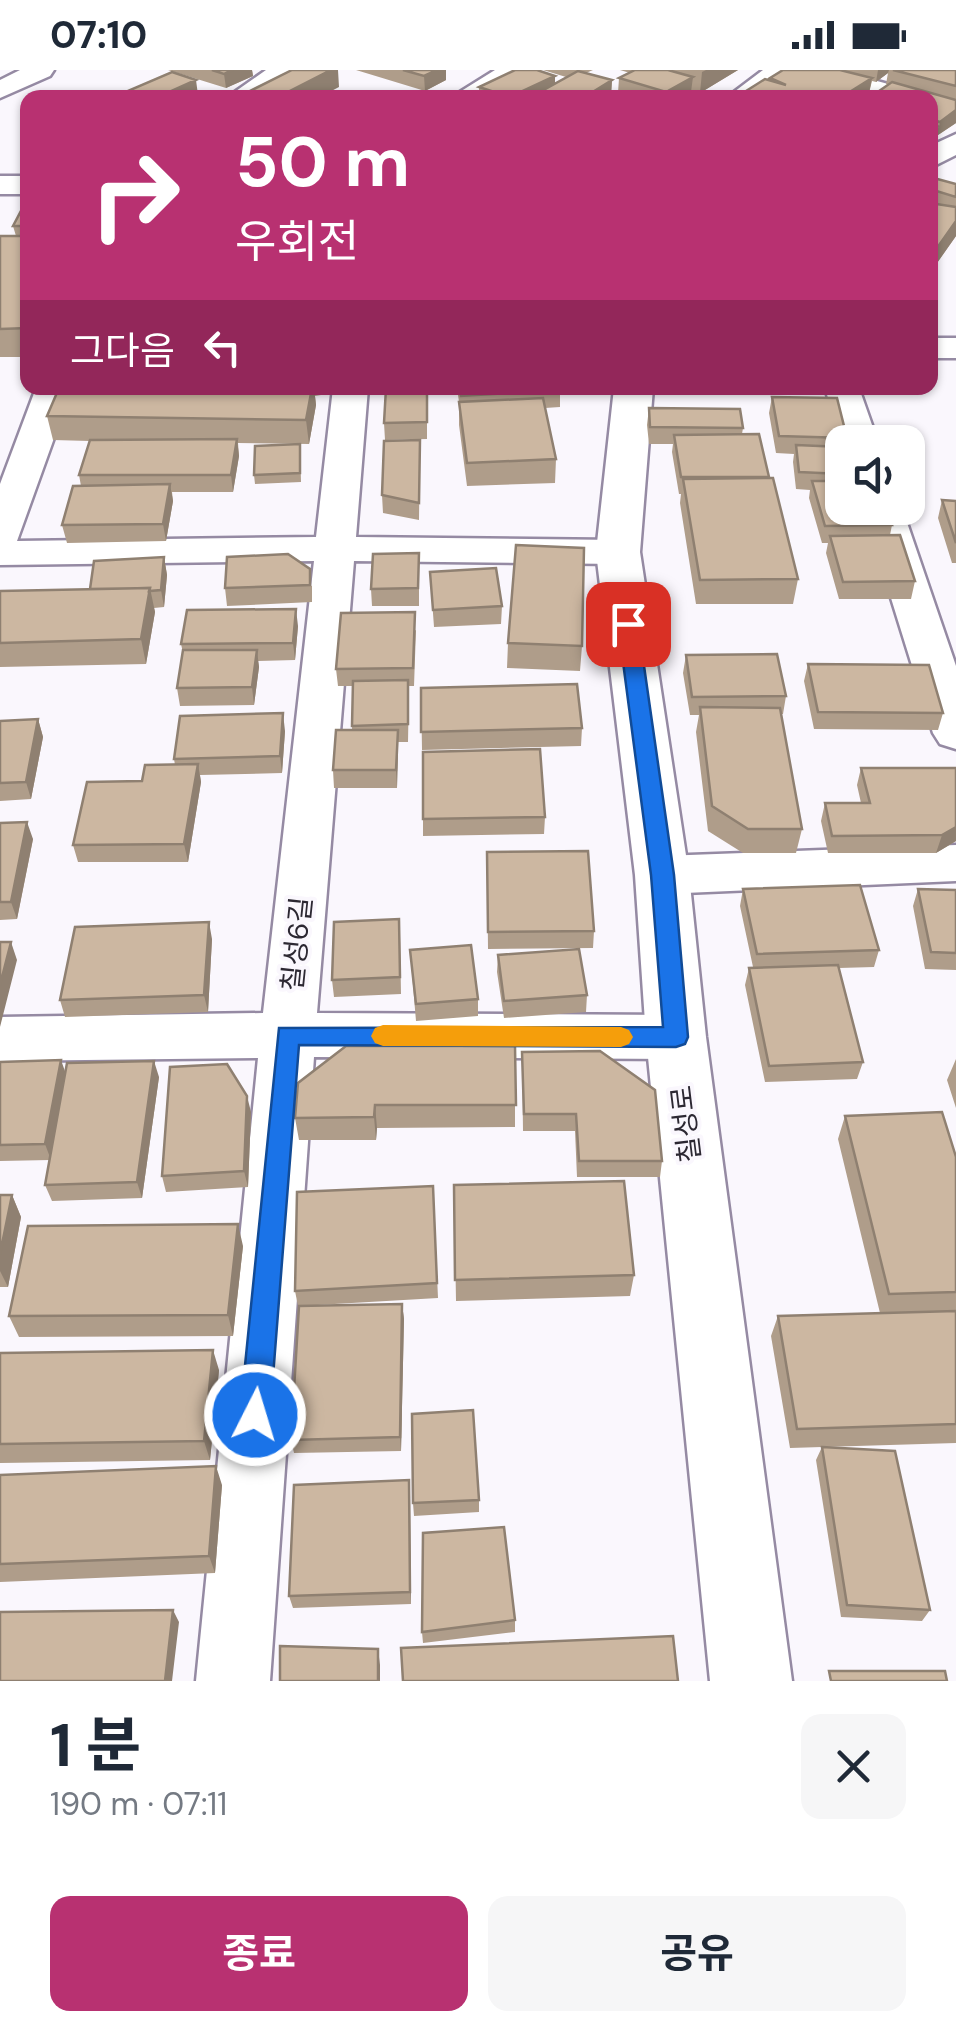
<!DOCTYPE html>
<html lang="ko">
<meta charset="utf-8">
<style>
:root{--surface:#fff;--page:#f6f6f7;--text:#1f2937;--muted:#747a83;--accent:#b83171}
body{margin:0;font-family:"DM Sans","Noto Sans KR",sans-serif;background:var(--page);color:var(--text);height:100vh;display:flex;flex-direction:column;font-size:38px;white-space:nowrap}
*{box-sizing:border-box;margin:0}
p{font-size:32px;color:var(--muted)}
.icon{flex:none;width:55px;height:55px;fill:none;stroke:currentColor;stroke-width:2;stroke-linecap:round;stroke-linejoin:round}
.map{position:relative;height:1611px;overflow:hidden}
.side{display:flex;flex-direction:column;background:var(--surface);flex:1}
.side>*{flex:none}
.top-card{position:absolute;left:20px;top:20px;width:918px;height:305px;border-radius:20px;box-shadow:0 2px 8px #0004;background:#b83171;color:#fff;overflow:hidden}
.buttons{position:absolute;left:825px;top:355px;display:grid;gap:20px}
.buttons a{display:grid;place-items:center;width:100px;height:100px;border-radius:20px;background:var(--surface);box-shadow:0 2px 8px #0004;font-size:50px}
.pin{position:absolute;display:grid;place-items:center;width:85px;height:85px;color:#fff;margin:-42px;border-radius:20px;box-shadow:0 5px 15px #0006}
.me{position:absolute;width:110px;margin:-55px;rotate:5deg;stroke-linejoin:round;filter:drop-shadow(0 0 8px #0008)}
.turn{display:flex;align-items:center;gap:35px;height:210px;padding:0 50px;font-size:45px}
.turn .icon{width:130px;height:130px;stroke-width:2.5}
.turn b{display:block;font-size:70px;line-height:85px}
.then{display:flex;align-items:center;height:95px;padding:0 50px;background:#0003;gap:20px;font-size:38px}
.round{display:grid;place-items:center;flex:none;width:105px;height:105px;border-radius:20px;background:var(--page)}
.overview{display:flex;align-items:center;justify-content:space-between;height:170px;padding:0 50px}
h1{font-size:60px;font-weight:700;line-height:75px}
.primary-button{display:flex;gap:20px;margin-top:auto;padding:20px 50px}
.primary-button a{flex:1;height:115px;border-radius:20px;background:var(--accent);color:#fff;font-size:40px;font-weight:700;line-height:115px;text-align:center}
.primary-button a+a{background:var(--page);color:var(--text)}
.status{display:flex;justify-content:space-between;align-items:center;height:70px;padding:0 50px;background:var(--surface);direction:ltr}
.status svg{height:28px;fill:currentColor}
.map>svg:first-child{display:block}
</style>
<div class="status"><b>07:10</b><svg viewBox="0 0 49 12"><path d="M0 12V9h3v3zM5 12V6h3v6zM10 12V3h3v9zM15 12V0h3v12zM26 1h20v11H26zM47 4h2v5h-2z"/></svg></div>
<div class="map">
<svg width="956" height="1611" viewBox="0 0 956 1611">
<rect width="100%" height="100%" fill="#faf7fd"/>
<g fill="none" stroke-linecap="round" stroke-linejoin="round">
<defs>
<path id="street" d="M20 0H54L50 6 0 28V10Z
M266 0H297L258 28H226Z
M495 0H527L484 28H450Z
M793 0H836L918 22 921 28H876L797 6Z
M956 64V85L930 98V76Z
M0 106H28V124H0Z
M930 268H956V288H930Z
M36 318H72L17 471 316 467 333 318H368L356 467 618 470 632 473 638 482 632 491 618 494 354 491 317 943 676 945 695 951 703 967 695 983 676 989 314 987 270 1611H196L258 988 0 991V947L263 943 314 491 0 495V414Z
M825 318H859L878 372 842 374Z
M863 438H902L956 596V679L940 674 933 663Z
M956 775V811L662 824 644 818 637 805 644 792 662 786Z"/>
<path id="secondary" d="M763 0H796L761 28H726Z
M614 318H653L640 482 689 805 706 967 792 1611H710L646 967 635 805 596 482Z"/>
</defs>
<use href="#street" stroke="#958aa3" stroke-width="5"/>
<use href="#secondary" stroke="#958aa3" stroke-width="5"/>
<use href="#street" fill="#fff" fill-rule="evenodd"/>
<use href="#secondary" fill="#fff" fill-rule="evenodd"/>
</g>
<path fill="#af9d8a" d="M168 0H252L253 6 226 18Z
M356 0H446V10L425 21Z
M543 0H593L586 3 612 10 611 25 607 28H479V17L555 13 566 7Z
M620 0H738L700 23 691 20V22L681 28H614L622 24 618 23 619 8 630 3Z
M783 0H956V53L938 65 937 72 930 77V28L886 14 888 3 876 12 872 11 869 23 862 28H735L770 10V8Z
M930 107 956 114V166L930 203Z
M28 139V287H0V166H16L13 156Z
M59 318H322L321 325 315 326 316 335 309 374 238 373 239 386 233 422H172L173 431 166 471 67 473 62 455 81 416 79 405 90 371 53 370 47 346Z
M427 318V369L385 370 384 353Z
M457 318H560V337L545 338 556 389 555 413 467 416 459 355V332Z
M772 327 847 368 846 372H842V438L892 455 890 465 915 511 911 529H839L826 483 828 473H822L809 428 810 420 796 419 793 392 794 384 776 383 769 343Z
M649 338 743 358 742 364 769 407 798 509 793 534H696L680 433 681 424H679L672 382 673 374H649L647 355Z
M420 370 419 450 383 443 382 425Z
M300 374 301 412 255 414 254 405Z
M942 430 956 431V493H952L938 448Z
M419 483V536H372L371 519Z
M164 487 167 505 164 537 154 538 155 542 146 594 0 597V521L90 519Z
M227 487 312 516V532L227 536 225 518Z
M430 502 502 536 501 554 434 557Z
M298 556 295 590 258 591 259 597 254 635 180 636 177 618 183 583 181 574Z
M416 560 414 616H409L408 672H398L397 718H334L333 700 352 660 353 616H338L336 599Z
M508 573 582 576 580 601 507 598Z
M686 585 786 626 783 644H781L802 759 796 783H743L708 761 696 662 699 645H690L683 603Z
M808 594 943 643 938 660 814 659 804 611Z
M421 618 582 658 581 676 422 680Z
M38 649 43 667 31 729 0 731V651Z
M285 661 282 703 200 705 201 712 188 792H78L73 775 175 695 174 689Z
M861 698H956V771L936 783H828L821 751 825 733H861L857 715Z
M545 747 544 764 423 766V749Z
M0 753 33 769 17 849 0 850Z
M487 782 594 861 593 878 488 879Z
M743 819 879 880 874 897 839 898 863 992 857 1009 765 1012 745 915 749 898 753 897 740 836Z
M918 819 956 820V900L925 899 913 836Z
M400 866 401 924 334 927 332 910Z
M212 869 208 942 65 947 60 930Z
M410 880 478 929V946L416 951Z
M498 885 587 925 586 942 504 948 497 902Z
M515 976V1057L377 1058 376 1070H299L295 1048Z
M522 982 662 1091 660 1107H577L575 1061H523Z
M956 989V1038L947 1010Z
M0 992 65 1004 159 1007 142 1128 52 1131 45 1115 50 1090 0 1091Z
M251 1042 248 1117 166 1122 162 1106Z
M845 1046 956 1087V1373L823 1377 930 1540 922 1551 841 1547 816 1390 822 1377 790 1378 771 1266 778 1246 880 1243 838 1069Z
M454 1115 634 1205 630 1226 456 1231Z
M433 1116 438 1228 300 1236 402 1234 404 1249 401 1381 294 1383 291 1370 299 1236H298L295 1221Z
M0 1125H12L21 1147 8 1217H0Z
M243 1176 233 1266 19 1267 9 1246Z
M0 1283 219 1300 210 1390 0 1393Z
M0 1405 222 1415 215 1503 0 1512Z
M409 1410 411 1534 293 1538 289 1526Z
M479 1430V1442L414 1446 413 1433Z
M515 1550V1562L423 1573 422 1562Z"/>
<path fill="#8f8071" d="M233 0H252L253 6 226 18 224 4Z
M331 0H338L339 17 318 28H276Z
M437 0H446V10L425 21 424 6Z
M706 0H738L700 23 702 2Z
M878 0H889L888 3 876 12Z
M555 6V20L540 22 539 28H510Z
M693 7 691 22 681 28H665L666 22Z
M872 8 869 23 862 28H840Z
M196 10 198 25 192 28H156Z
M612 10 611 25 607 28H583Z
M956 40V53L938 65 937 72 930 77V65L939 58 940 52Z
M956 151V166L930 203V188Z
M312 318H314L316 335 309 374 306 350Z
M237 369 239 386 233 422 231 405Z
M170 414 173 431 166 471 163 454Z
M164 487 167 505 164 537 161 520Z
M150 518 155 542 146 594 141 569Z
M296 539 298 556 295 590 293 573Z
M257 580 259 597 254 635 252 617Z
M283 643 285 661 282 703 280 686Z
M38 649 43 667 31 729 26 712Z
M398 660V677L397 718 396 700Z
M198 694 201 712 188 792 184 774Z
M27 752 33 769 17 849 11 832Z
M956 757V771L936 783 942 765Z
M209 852 212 869 208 942 204 925Z
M11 872 17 890 0 957V915Z
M61 990 67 1007 51 1090 45 1074Z
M154 991 159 1007 142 1128 137 1112Z
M247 1026 251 1042 248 1117 244 1101Z
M375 1035 377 1058 376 1070 374 1047Z
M12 1125 21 1147 8 1217 0 1201V1184Z
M238 1154 243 1176 233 1266 228 1245Z
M402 1234 404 1249 401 1381 400 1367Z
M213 1280 219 1300 210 1390 204 1371Z
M216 1396 222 1415 215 1503 209 1486Z
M409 1410 410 1423 411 1534 410 1522Z
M173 1540 179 1552 172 1611H165Z
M378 1579 380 1595V1611H378Z"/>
<path fill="#ccb7a1" stroke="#8f8071" stroke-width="2.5" d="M212 0H233L224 4Z
M292 0H331L276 28H236Z
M403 0H437L424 6Z
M515 0H537L555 6 510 27 479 17Z
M635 0H668L693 7 666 22 619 8Z
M783 0H840L872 8 840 28H735L765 9 786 15 770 8Z
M893 0H956V16Z
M578 1 612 10 583 28H559L540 22Z
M172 2 196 10 156 28H117L123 23Z
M892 12 956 30V40L940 52 930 49V28H869Z
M625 22 642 28H614Z
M930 54 940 57 930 65Z
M930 107 956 114V127L930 119Z
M930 133 956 137V151L930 188Z
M22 139H28V156H13Z
M0 166H28V258L0 259Z
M59 318H312L306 350 47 346Z
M386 318H427V352L384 353Z
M460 318H560L561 320 461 326Z
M772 327 837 328 847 368 779 366Z
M543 328 556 389 467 393 459 332Z
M649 338 740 339 743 358 650 357Z
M759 364 769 407H681L674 365Z
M237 369 231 405H79L90 370Z
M420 370 419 433 382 425 384 371Z
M300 374V403L254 405 255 376Z
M796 375 842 377V404L799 402Z
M773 408 798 509 700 510 683 409Z
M812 411H842V438H886L892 455 825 456Z
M170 414 163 454 62 455 73 416Z
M942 430 956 431V473Z
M900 465 915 511 843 512 830 466Z
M516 475 584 478 582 576 508 573Z
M419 483 418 518 371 519 373 484Z
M288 484 310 499V515L225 518 227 487Z
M164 487 161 520 149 521 150 518 90 519 94 491Z
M496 498 502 536 433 540 430 502Z
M150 518 141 569 0 573V521Z
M296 539 293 573 181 574 187 540Z
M415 542 413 598 336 599 341 543Z
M183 580H257L252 617 177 618Z
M777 584 786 626 692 627 686 585Z
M808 594 929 595 943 643 818 642Z
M408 610V654L352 656 353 611Z
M577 614 582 658 421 662V618Z
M700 637 780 638 802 759H748L712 736Z
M283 643 280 686 174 689 180 646Z
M38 649 26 712 0 713V651Z
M336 660H398L396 700H333Z
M540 679 545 747 423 749V682Z
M198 694 184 774 73 775 87 712 142 711 145 695Z
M861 698H956V757L942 765 832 766 825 733H870Z
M27 752 11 832H0V753Z
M588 781 594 861 488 862 487 782Z
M860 815 879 880 757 884 743 819Z
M918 819 956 820V883L931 882Z
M399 849 400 907 332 910 334 852Z
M209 852 204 925 60 930 75 857Z
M0 872H11L0 915Z
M471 875 478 929 416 934 410 880Z
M579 879 587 925 504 931 498 885Z
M838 895 863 992 769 996 749 898Z
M346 976H515L516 1035H375L374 1047 295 1048 298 1013Z
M600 981 655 1020 662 1091H579L576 1044H524L522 982Z
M61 990 45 1074 0 1075V992Z
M154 991 137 1112 45 1115 67 993Z
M227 994 247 1026 244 1101 162 1106 170 997Z
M942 1042 956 1087V1222L889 1224 845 1046Z
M624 1111 634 1205 455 1210 454 1115Z
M433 1116 437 1213 295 1221 297 1122Z
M0 1125H12L0 1184Z
M238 1154 228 1245 9 1246 28 1156Z
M402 1234 400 1367 291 1370 299 1236Z
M956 1241V1354L797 1359 778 1246Z
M213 1280 204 1371 0 1374V1283Z
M473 1340 479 1430 413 1433 412 1344Z
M822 1377 895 1381 930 1540 847 1535Z
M216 1396 209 1486 0 1494V1405Z
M409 1410 410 1522 289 1526 294 1415Z
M504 1457 515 1550 422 1562 423 1463Z
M173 1540 165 1611H0V1542Z
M673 1566 678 1611H403L401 1578Z
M280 1576 378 1579V1611H280Z
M829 1601H945L947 1611H831Z"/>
<path fill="#1a73e8" stroke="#114b97" stroke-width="2.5" d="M628 548 638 554 674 805 688 967 685 974 676 977 299 975 270 1345 266 1355 255 1360 245 1355 240 1345 279 958 663 957 651 805 618 554Z"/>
<path fill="#f59e0b" d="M383 955 621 957 629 960 633 967 629 974 621 977 383 976 375 973 371 966 375 958Z"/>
<g text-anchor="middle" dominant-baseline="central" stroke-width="8" stroke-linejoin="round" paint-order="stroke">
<g font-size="28" fill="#2c2832" stroke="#faf7fd">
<text transform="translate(297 874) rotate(-84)">칠성6길</text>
<text transform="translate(686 1054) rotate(-97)">칠성로</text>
</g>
</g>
</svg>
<div class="buttons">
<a><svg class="icon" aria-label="sound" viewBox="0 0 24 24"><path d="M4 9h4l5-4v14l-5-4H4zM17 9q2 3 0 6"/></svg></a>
</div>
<div class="pin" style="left:628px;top:554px;background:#d93025"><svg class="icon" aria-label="arrive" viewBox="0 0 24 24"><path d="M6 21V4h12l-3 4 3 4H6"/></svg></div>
<svg class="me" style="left:255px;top:1345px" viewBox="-20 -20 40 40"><circle r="17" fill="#1a73e8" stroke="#fff" stroke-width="3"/><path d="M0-11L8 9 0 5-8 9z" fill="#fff"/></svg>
<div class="top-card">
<div class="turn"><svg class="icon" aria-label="right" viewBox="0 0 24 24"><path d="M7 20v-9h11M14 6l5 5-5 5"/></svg><div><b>50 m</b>우회전</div></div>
<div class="then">그다음<svg class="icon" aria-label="left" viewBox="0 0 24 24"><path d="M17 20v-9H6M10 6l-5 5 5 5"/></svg></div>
</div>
</div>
<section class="side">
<div class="overview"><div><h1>1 분</h1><p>190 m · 07:11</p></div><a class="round"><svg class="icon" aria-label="close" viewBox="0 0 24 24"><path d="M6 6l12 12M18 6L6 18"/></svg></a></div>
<div class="primary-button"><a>종료</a><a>공유</a></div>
</section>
